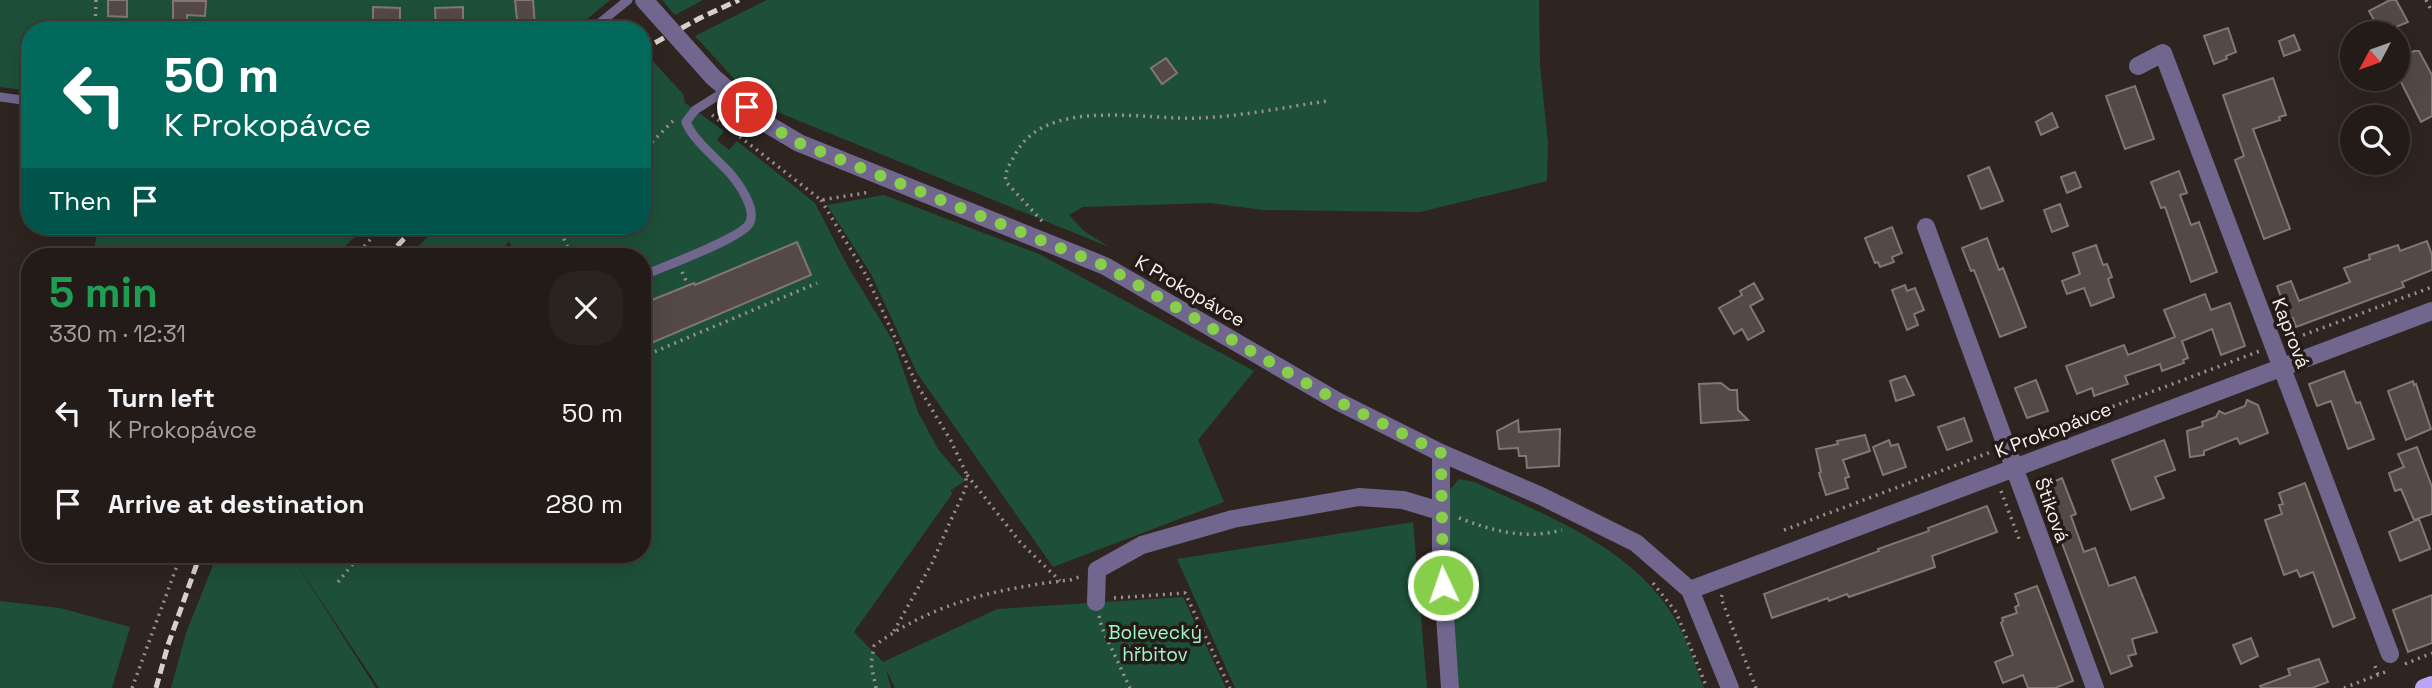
<!DOCTYPE html>
<meta charset="utf-8">
<style>
:root{--surface:#221b18;--page:#2a2421;--text:#f1f3f6;--muted:#a2a1a2;--line:#3f3937}
body{margin:0;font-family:"Space Grotesk",sans-serif;background:var(--page);color:var(--text);height:100vh;display:flex;flex-direction:column;font-size:26px;white-space:nowrap}
*{box-sizing:border-box;margin:0}
p{font-size:23px;color:var(--muted)}
.icon{flex:none;width:38px;height:38px;fill:none;stroke:currentColor;stroke-width:2;stroke-linecap:round;stroke-linejoin:round}
.map{position:relative;flex:1;overflow:hidden}
.drawer{position:absolute;left:21px;top:248px;width:630px;height:315px;display:flex;flex-direction:column;background:var(--surface);border-radius:28px;box-shadow:0 7px 28px #0002,0 0 0 2px var(--line)}
.drawer>*{flex:none}
.top-card{position:absolute;left:21px;top:21px;width:630px;height:214px;border-radius:28px;box-shadow:0 7px 28px #0002,0 0 0 2px var(--line);background:#00695c;color:#fff;overflow:hidden}
.needle{width:46px;rotate:229deg}
.fabs{position:absolute;left:2340px;top:21px;display:grid;gap:14px}
.fabs a{display:grid;place-items:center;width:70px;height:70px;border-radius:50%;background:var(--surface);box-shadow:0 7px 28px #0002,0 0 0 2px var(--line);font-size:35px}
.pin{position:absolute;display:grid;place-items:center;width:60px;height:60px;color:#fff;margin:-30px;border:4px solid #fff;border-radius:50%;box-shadow:0 2px 7px #0007}
.me{position:absolute;width:77px;margin:-38px;rotate:357deg;stroke-linejoin:round;filter:drop-shadow(0 0 5px #0008)}
.turn{display:flex;align-items:center;gap:24px;height:147px;padding:0 28px;font-size:32px}
.turn .icon{width:91px;height:91px;stroke-width:2.5}
.turn b{display:block;font-size:49px;line-height:60px}
.then{display:flex;align-items:center;height:66px;padding:0 28px;background:#0003;gap:14px;font-size:26px}
.round{display:grid;place-items:center;flex:none;width:74px;height:74px;border-radius:28px;background:var(--page)}
.head{display:flex;align-items:center;justify-content:space-between;height:119px;padding:0 28px}
h1{font-size:42px;font-weight:800;line-height:52px;color:#1e9e55}
ul{padding:0;list-style:none}
li{display:flex;align-items:center;gap:21px;height:91px;padding:0 28px}
li div{flex:1}
li b{display:block;font-size:26px}
li em{font-style:normal}
.map>svg:first-child{display:block}
</style>
<div class="map">
<svg width="2432" height="688" viewBox="0 0 2432 688">
<rect width="100%" height="100%" fill="#2e2420"/>
<path fill="#1e5039" d="M0 0H610L574 30H30V91L0 87Z
M662 0H703L675 15Z
M767 0H1539L1540 65 1548 143 1547 181 1420 212 1263 210 1210 203 1083 207 1069 215 1084 231 1109 247 770 109 738 83 695 36Z
M652 60 683 94 685 103 724 131 717 140 729 150 737 141 815 203 847 265 893 341 918 412 938 449 965 481 951 490 952 494 854 632 883 662 997 609 1183 597 1226 688H895L886 669 891 688H379L294 560 376 688H171L186 633 217 555H642V257H507L513 251 509 241 496 257H408L438 226H642V66Z
M884 195 1039 254 1254 371 1198 440 1224 502 1053 567 917 373 871 274 827 205Z
M98 226H365L335 257H93Z
M1459 479 1475 482C1550 518 1640 549 1680 628 1690 647 1696 668 1704 688H1457L1447 512 1449 491Z
M1413 522 1427 688H1235L1177 559Z
M0 601 60 608 130 627 112 688H0Z"/>
<path fill="#544945" stroke="#837772" stroke-width="2" d="M108 0H127V17L108 16Z
M515 0H533L535 27 518 29Z
M2390 0H2396L2408 22 2381 33 2369 11Z
M173 1H206L205 16 187 15V27H173Z
M373 7 400 8V30H373Z
M463 7V30H436L435 8Z
M2228 28 2236 52 2226 56 2227 59 2214 64 2204 36Z
M2294 35 2300 50 2284 56 2279 41Z
M2414 51H2419L2432 75V116L2421 122 2398 76V59Z
M1166 58 1177 73 1162 84 1151 68Z
M2273 78 2286 115 2279 117 2280 120 2253 129 2290 229 2264 239 2235 160 2244 156 2223 95Z
M2135 86 2154 139 2125 149 2106 96Z
M2052 113 2058 127 2041 135 2036 122Z
M1989 167 2003 201 1981 209 1968 176Z
M2179 171 2187 193 2180 195 2191 225 2199 222 2217 272 2191 282 2165 207 2161 208 2151 182Z
M2075 172 2081 187 2067 193 2061 177Z
M2060 204 2068 226 2052 232 2044 210Z
M1892 227 1902 253 1892 257 1894 262 1880 267 1878 262 1875 263 1865 238Z
M1987 238 1999 270 2003 268 2026 327 2000 337 1974 270 1971 271 1962 248Z
M2427 241 2432 255V270L2402 282 2404 287 2296 327 2293 318 2289 319 2277 286 2291 281 2299 301 2350 282 2344 268 2370 259 2369 255 2398 245 2400 251Z
M797 242 811 275 642 347V304L694 283 695 285Z
M2096 245 2103 265 2107 264 2112 277 2108 279 2114 297 2091 306 2084 288 2067 294 2062 281 2080 274 2073 253Z
M1754 283 1763 299 1750 306 1764 331 1748 340 1742 329 1734 334 1719 308 1742 295 1740 291Z
M1905 285 1907 291 1915 288 1924 310 1914 314 1918 325 1907 330 1892 290Z
M2205 294 2211 310 2230 303 2245 346 2221 355 2212 329 2182 341 2188 358 2183 360 2184 363 2162 371 2160 364 2125 376 2128 384 2094 396 2092 388 2077 394 2066 366 2124 345 2128 355 2175 337 2164 310Z
M2344 371 2356 403 2360 402 2374 439 2348 449 2331 401 2317 406 2309 384Z
M1905 376 1914 395 1896 401 1890 381Z
M2036 380 2048 411 2027 418 2015 388Z
M2413 381 2414 385 2416 384 2431 429 2406 440 2388 391Z
M1721 383 1730 390H1737L1738 410 1748 420 1701 423 1699 384Z
M2247 400 2258 405 2268 433 2240 444 2237 438 2204 451V455L2190 457 2187 431 2203 426 2202 422 2216 417 2219 411 2225 414 2245 406Z
M1964 418 1972 441 1947 450 1938 427Z
M1518 420 1519 432 1560 429 1559 466 1527 468 1526 456H1519L1518 448 1499 449 1497 431Z
M1865 435 1870 451 1843 460 1849 477 1845 478 1848 488 1826 495 1819 473 1821 472 1816 449 1838 444 1837 441Z
M1889 440 1891 446 1898 444 1906 467 1883 475 1873 447Z
M2164 440 2175 470 2155 477 2164 498 2131 510 2112 460Z
M2417 447 2432 487V514L2414 520 2401 489 2395 491 2389 473 2404 467 2398 454Z
M2062 478 2076 514 2071 516 2084 552 2095 548 2109 586 2135 577 2157 632 2132 639 2136 654 2128 656 2132 666 2111 674 2041 487Z
M2305 483 2355 618 2333 627 2313 572 2300 577 2297 570 2284 575 2265 520 2282 514 2279 505 2283 504 2279 493Z
M1987 506 1997 532 1932 556 1935 567 1849 597 1847 594 1829 601 1828 598 1772 618 1764 594 1879 551 1878 549 1929 531 1928 528Z
M2419 519 2430 549 2400 561 2389 532Z
M2037 586 2073 681 2055 688H2028L2023 675 2003 683 1995 662 2013 655 2001 623 2003 621 2002 618 2017 613 2015 607 2019 605 2015 594Z
M2432 595V643L2408 652 2393 610Z
M2251 638 2258 656 2241 664 2233 645Z
M2319 659 2328 682 2312 688H2261L2260 686 2290 675 2288 669Z"/>
<g fill="none" stroke-linecap="round" stroke-linejoin="round">
<path stroke="#99918d" stroke-width="3.5" stroke-dasharray="2 5" stroke-linecap="butt" d="M2426 0 2432 12
M95 30 96 0
M712 115 821 200 871 192
M642 152 673 121
M821 200 866 275 916 383 951 441 966 473V488L950 522 932 563 894 631
M1042 221 1006 182C1004 170 1011 163 1016 153 1047 96 1148 121 1201 118 1243 116 1286 107 1327 101
M558 226 572 257
M355 257 382 226
M682 272 688 285
M2290 340 2432 287
M642 357 817 283
M2021 441 2260 351
M967 475 1020 542 1060 581
M2001 491 2019 539
M1459 518C1493 531 1525 540 1562 530
M1784 530 1991 452
M338 582 360 555
M1653 583 1676 612 1707 688
M1722 595 1721 598 1756 688
M1114 598 1185 593 1230 688
M1099 616 1102 628 1130 688
M2405 664 2432 653
M2375 666 2378 675
M132 688 181 555
M876 688 871 664 874 646C932 603 999 588 1070 580L1079 577
M2344 688 2388 671"/>
<path stroke="#71668d" stroke-width="9" d="M591 30 628 0
M0 97 30 101
M642 276C662 267 740 239 749 224 758 210 738 182 728 171 715 157 693 140 686 122L695 110 727 90"/>
<path stroke="#71668d" stroke-width="18" d="M2138 66 2163 53 2390 654
M713 77 767 124 799 143 1105 266 1337 401 1441 453 1541 496 1636 543 1690 590 1730 688
M1926 227 2095 688
M1441 453V559L1450 688
M1690 590 2432 311
M1096 602 1097 570 1142 545 1233 519 1359 497 1403 500 1440 511"/>
<path stroke="#bca4f5" stroke-width="18" d="M2424 688 2432 685"/>
<path stroke="#d8d0cd" stroke-width="5" stroke-dasharray="10 5" stroke-linecap="butt" d="M642 50 700 18 739 0
M387 257 416 226
M156 688 168 645 200 555"/>
<path stroke="#71668d" stroke-width="18" d="M644 0 713 77"/>
</g>
<g fill="none" stroke-linecap="round" stroke-linejoin="round">
<path stroke="#87cf4a" stroke-width="12" stroke-dasharray="0 21.6" d="M747 107 767 124 799 143 1105 266 1337 401 1441 453 1443 585"/>
</g>
<g text-anchor="middle" dominant-baseline="central" stroke-width="7" stroke-linejoin="round" paint-order="stroke">
<g font-size="19" fill="#f9f2ef" stroke="#241b17">
<text transform="translate(1190 291) rotate(30)">K Prokopávce</text>
<text transform="translate(2291 333) rotate(69)">Kaprová</text>
<text transform="translate(2053 430) rotate(-21)">K Prokopávce</text>
<text transform="translate(2052 510) rotate(70)">Štiková</text>
</g>
<g font-size="19" fill="#9ff7ca" stroke="#241b17">
<text x="1155" y="632">Bolevecký<tspan x="1155" dy="22">hřbitov</tspan></text>
</g>
</g>
</svg>
<div class="fabs">
<a><svg class="needle" viewBox="-14 -14 28 28"><path d="M0-13l5 13h-10z" fill="#e53935"/><path d="M0 13l5-13h-10z" fill="#a2a1a2"/></svg></a>
<a><svg class="icon" aria-label="search" viewBox="0 0 24 24"><circle cx="10" cy="10" r="6"/><path d="M15 15l6 6"/></svg></a>
</div>
<div class="pin" style="left:747px;top:107px;background:#d93025"><svg class="icon" aria-label="arrive" viewBox="0 0 24 24"><path d="M6 21V4h12l-3 4 3 4H6"/></svg></div>
<svg class="me" style="left:1443px;top:585px" viewBox="-20 -20 40 40"><circle r="17" fill="#87cf4a" stroke="#fff" stroke-width="3"/><path d="M0-11L8 9 0 5-8 9z" fill="#fff"/></svg>
<div class="top-card">
<div class="turn"><svg class="icon" aria-label="left" viewBox="0 0 24 24"><path d="M17 20v-9H6M10 6l-5 5 5 5"/></svg><div><b>50 m</b>K Prokopávce</div></div>
<div class="then">Then<svg class="icon" aria-label="arrive" viewBox="0 0 24 24"><path d="M6 21V4h12l-3 4 3 4H6"/></svg></div>
</div>
<section class="drawer">
<div class="head"><div><h1>5 min</h1><p>330 m · 12:31</p></div><a class="round"><svg class="icon" aria-label="close" viewBox="0 0 24 24"><path d="M6 6l12 12M18 6L6 18"/></svg></a></div>
<ul>
<li><svg class="icon" aria-label="left" viewBox="0 0 24 24"><path d="M17 20v-9H6M10 6l-5 5 5 5"/></svg><div><b>Turn left</b><p>K Prokopávce</p></div><em>50 m</em></li>
<li><svg class="icon" aria-label="arrive" viewBox="0 0 24 24"><path d="M6 21V4h12l-3 4 3 4H6"/></svg><div><b>Arrive at destination</b></div><em>280 m</em></li>
</ul>
</section>
</div>
